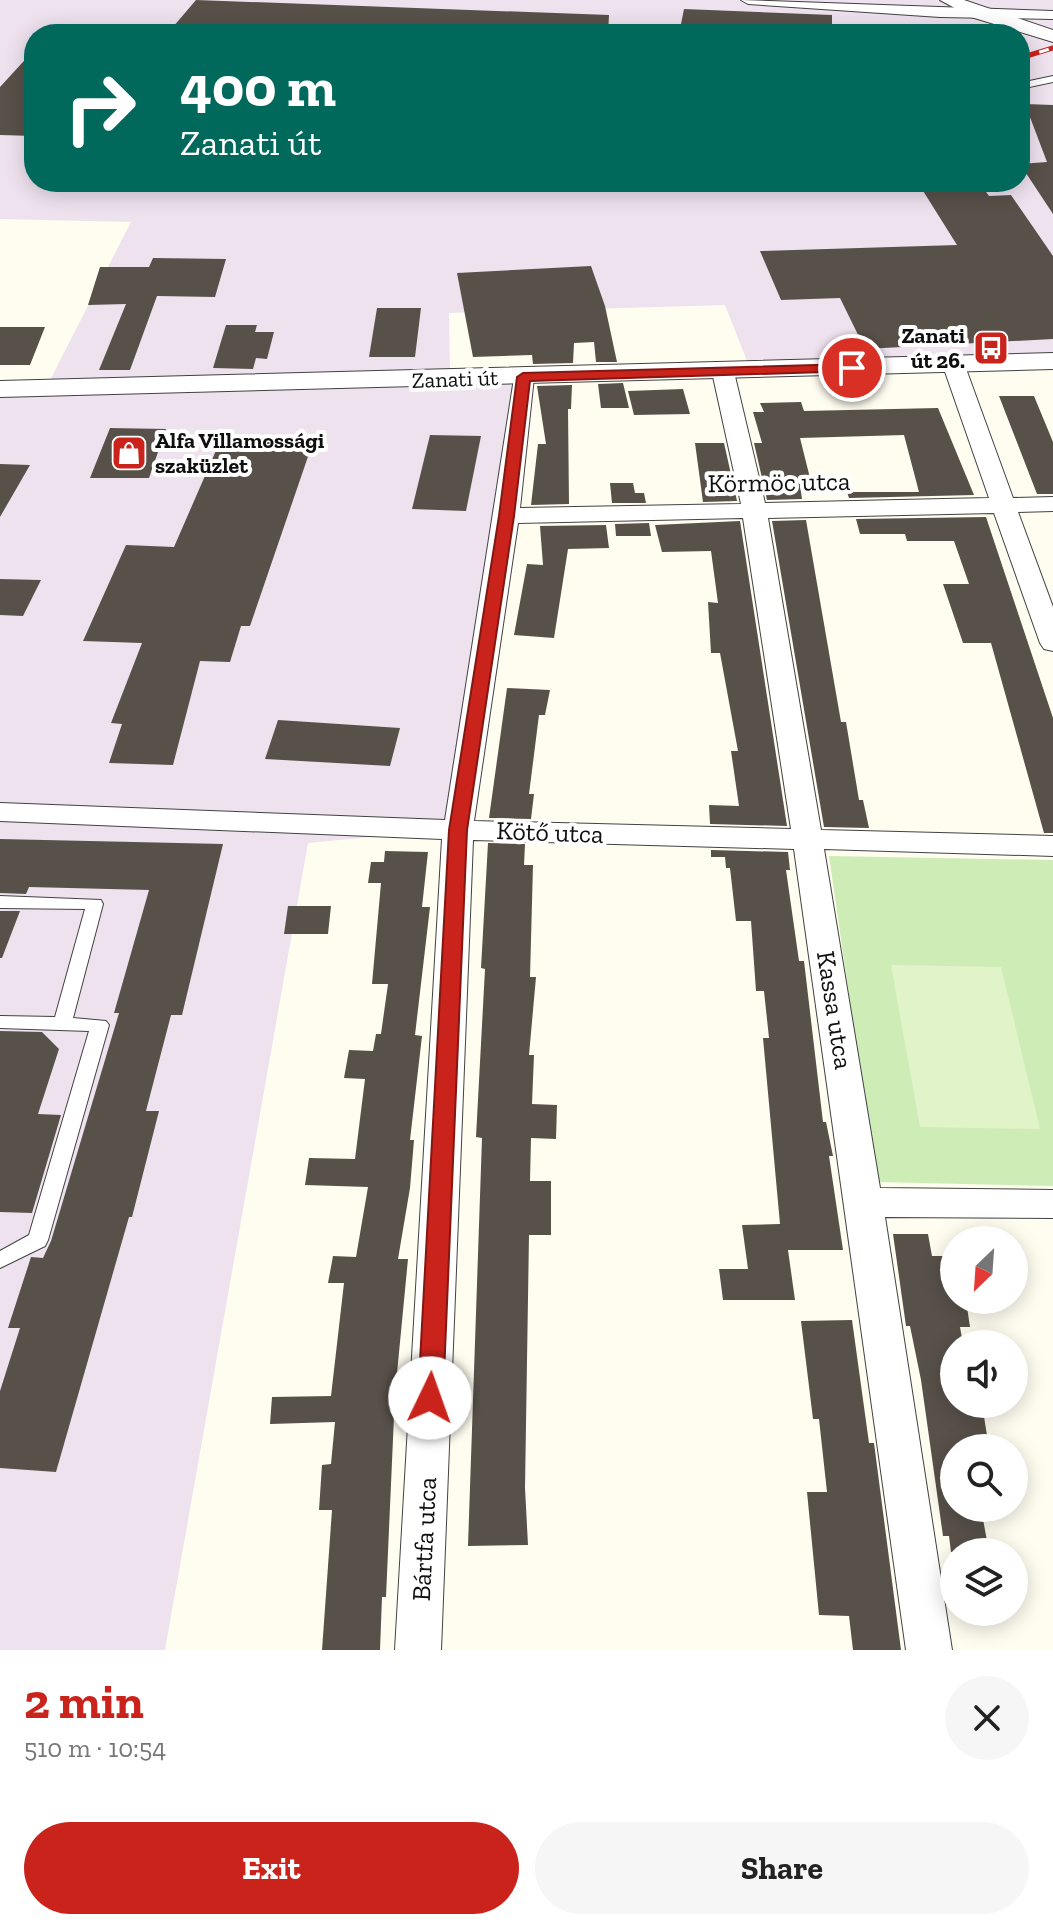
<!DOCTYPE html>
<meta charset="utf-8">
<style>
:root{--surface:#fff;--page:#f6f6f6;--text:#222;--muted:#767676;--accent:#ca231b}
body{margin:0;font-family:"Zilla Slab",serif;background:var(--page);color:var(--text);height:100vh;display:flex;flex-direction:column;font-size:30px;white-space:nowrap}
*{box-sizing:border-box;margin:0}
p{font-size:26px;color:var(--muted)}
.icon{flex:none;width:44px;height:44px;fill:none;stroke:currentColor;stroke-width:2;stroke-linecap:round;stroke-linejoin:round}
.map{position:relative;height:1650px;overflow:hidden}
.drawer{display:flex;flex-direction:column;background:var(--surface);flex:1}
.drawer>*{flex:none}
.top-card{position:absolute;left:24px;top:24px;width:1006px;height:168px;border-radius:32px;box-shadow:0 4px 20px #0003;background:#00695c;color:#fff;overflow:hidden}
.needle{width:52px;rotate:205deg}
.controls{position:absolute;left:940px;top:1226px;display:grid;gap:16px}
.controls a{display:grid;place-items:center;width:88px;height:88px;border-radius:50%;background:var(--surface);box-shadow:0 4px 20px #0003;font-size:40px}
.pin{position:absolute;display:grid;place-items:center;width:68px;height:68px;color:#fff;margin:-34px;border:4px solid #fff;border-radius:50%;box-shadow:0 2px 8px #0007}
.me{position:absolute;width:88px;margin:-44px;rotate:3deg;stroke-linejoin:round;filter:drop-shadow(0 0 6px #0008)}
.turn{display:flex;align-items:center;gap:28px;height:168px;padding:0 24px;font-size:36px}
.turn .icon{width:104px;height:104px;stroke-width:2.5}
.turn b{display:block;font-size:56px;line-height:68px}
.round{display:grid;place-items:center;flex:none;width:84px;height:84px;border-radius:42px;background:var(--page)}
.overview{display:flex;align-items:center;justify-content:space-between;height:136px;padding:0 24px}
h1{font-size:48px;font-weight:700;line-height:60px;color:var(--accent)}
.cta{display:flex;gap:16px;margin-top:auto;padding:16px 24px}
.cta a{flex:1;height:92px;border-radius:48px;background:var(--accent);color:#fff;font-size:32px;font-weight:700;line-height:92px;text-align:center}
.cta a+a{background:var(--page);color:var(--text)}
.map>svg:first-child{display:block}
</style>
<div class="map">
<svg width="1053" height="1650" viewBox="0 0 1053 1650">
<rect width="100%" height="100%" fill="#fffdf0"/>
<path fill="#eee2ee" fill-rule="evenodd" d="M0 0H1053V354L749 366 725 305 449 313 450 376 517 375 454 829 308 843 165 1650H0V383L49 382 131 222 0 219ZM34 34H1020V182H34Z"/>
<path fill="#ceedb6" d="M829 856 1053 860V1186L876 1182Z"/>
<path fill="#e1f3c9" d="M891 965 1001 967 1040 1129 920 1127Z"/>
<path fill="#58514a" d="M196 0 609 15 608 34H167Z
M684 9 832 15V34H679Z
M34 50V136L0 135V87Z
M1025 104 1053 105V214L1020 164 1047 162Z
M935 182H979L989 196 1011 195 1053 256V339L865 349 840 298 781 300 760 251 957 245 920 186 937 185Z
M153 258 226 259 215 297 157 296 130 370H99L126 304 88 305 100 267H149Z
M591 266 605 306 617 362H596L594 342 574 343 573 363 533 364 532 355 473 357 457 273Z
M377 308H421L415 357H369Z
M226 325H257L255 332H274L267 359 256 358 253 369 213 368Z
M0 327H45L30 365H0Z
M623 383 629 408H601L598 384Z
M572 385 571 409H568L569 504 531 505 538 444H546L537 386Z
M683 389 690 414 634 415 628 391Z
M999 396H1034L1053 442V494H1037Z
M801 402 804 411 938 408 974 495 849 498 847 492H919L904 435 800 438 810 478H799L802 499 767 500 754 443H762L753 412H764L760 403Z
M110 428 166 429 149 478H90Z
M430 435 481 436 466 511 412 509Z
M221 439 313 442 250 626H241L230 662 200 661 173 765 109 763 122 724 111 723 142 643 83 641 126 545 174 547Z
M695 443H724L737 501 703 502Z
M0 464 30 465 0 517Z
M610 483H633L635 493H644L646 503H612Z
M986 517 1053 718V833H1044L991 643H963L943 584H969L954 541H907L905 534H860L856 519Z
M806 520 841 722H846L859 800H863L869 828 824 827 772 521Z
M740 521 787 826 710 824 709 805 739 806 731 751H738L720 653H711L708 602 718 603 711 551 662 552 655 525Z
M649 523 651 536H616L615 524Z
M606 525 609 548 568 549 554 638 514 635 527 564 543 565 540 526Z
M0 579 41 580 23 616 0 615Z
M507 688 550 690 545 715H539L529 794H534L531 819 489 818Z
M278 720 400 728 390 766 265 759Z
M0 839 223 844 182 1015H171L146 1111H159L132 1217H129L56 1472 0 1468V1391L20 1328H8L31 1257 43 1258 51 1241 119 1013H114L149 890 29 887 26 894 0 893Z
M488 843 525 844 524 865H533L530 977H536L529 1055H534L532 1104 557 1105 556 1139 531 1138 530 1181H551V1235H529L525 1488 528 1545 468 1546 482 1138 476 1137 485 969 481 968Z
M711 850 788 852 790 870H786L799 961H804L823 1122H826L833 1156H829L843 1250H788L795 1300H723L719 1269H748L742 1225 780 1224 763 1038H769L764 991H756L751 921H736L730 868H726L725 857H711Z
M385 851 428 852 422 907H430L415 1035 422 1036 410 1140H414L410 1188 398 1259H408L395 1394 386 1597H382L380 1650H322L332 1510H319L322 1465 331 1464 335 1422 270 1424 272 1397 331 1396 344 1283H328L333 1256 356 1257 368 1187 305 1185 309 1158 355 1159 365 1079 344 1078 349 1050 373 1051 376 1034H381L388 984H372L381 883H368L371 862H384Z
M288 906H331L328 934H284Z
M0 911H20L2 958H0Z
M0 1031 42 1032 59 1049 38 1114 61 1115 32 1213 0 1212Z
M893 1234H928L932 1256H954V1300H966L970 1327H960L963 1344H954V1404H982L989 1448H954V1508H981L989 1552H951L949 1536H943L921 1380 910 1326H906Z
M852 1320 869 1443H874L901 1650H853L849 1616 819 1615 807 1492H827L819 1419H813L801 1321Z"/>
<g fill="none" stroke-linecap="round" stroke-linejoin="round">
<defs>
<path id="service" d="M1053 76V82L1020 89V83Z
M0 896 101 900 103 904 73 1018 106 1021 109 1025 48 1240 45 1246 0 1268V1251L29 1235 89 1031 0 1028V1016L55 1017 85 909 0 908Z"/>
<path id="minor" d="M741 0 1053 11V19L940 17 748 4Z
M954 360 965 366 1013 498 1053 497V511L1018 512 1053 607V651L1044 649 1040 643 994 513 768 518 821 830 1053 836V856L824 849 880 1188 1053 1190V1218L885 1217 952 1650H906L794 849 473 840 441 1650H395L442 839 0 821V803L445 820 515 372H531L534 377 520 508 741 504 712 372 723 366 734 372 765 503 989 498 943 366ZM743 518 791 829 474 821 518 523Z"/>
<path id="tertiary" d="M940 0H964L1053 30V42L971 17Z
M1053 353V369L0 397V381Z"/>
</defs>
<use href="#service" stroke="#424242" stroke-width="2"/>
<use href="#minor" stroke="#424242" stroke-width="2"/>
<use href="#tertiary" stroke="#424242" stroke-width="2"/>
<use href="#service" fill="#fff" fill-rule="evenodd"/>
<use href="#minor" fill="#fff" fill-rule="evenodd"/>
<use href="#tertiary" fill="#fff" fill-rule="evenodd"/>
<defs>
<path id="rail" d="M1020 58 1053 48"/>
</defs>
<use href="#rail" stroke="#ca231b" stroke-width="5"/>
<use href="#rail" stroke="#fff" stroke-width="3" stroke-dasharray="10" stroke-linecap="butt"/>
</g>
<path fill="#ca231b" stroke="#831712" stroke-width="2" d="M852 364 858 368 856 371 530 381 514 516 467 830 443 1398 439 1405 430 1408 422 1405 418 1398 449 830 499 516 517 377 523 373Z"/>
<defs>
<symbol id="bus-square" viewBox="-11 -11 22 22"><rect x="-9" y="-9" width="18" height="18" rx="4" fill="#ca231b" stroke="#fff"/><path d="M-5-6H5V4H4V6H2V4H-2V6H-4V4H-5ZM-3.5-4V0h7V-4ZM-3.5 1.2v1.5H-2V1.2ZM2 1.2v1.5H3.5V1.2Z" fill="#fff"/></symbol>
<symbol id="shop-square" viewBox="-11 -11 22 22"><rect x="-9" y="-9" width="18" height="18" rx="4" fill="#ca231b" stroke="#fff"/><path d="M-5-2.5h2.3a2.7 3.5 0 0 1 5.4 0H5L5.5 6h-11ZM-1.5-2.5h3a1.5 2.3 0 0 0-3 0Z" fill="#fff"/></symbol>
</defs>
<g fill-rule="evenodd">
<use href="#bus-square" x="971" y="328" width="40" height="40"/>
<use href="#shop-square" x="109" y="433" width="40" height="40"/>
</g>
<g text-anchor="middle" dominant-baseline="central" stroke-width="8" stroke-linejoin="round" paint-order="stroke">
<g font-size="22" font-weight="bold" fill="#0f0f0f" stroke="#fff" text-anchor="end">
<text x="965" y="335">Zanati<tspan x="965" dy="25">út 26.</tspan></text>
<text x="155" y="440" text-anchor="start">Alfa Villamossági<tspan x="155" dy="25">szaküzlet</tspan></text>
</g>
<g font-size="22" fill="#0f0f0f" stroke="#fff">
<text transform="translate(455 379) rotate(-2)">Zanati út</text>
</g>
<g font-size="26" fill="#0f0f0f" stroke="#fff">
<text transform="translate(779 482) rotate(-1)">Körmöc utca</text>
<text transform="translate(550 832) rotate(2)">Kötő utca</text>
<text transform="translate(835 1010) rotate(81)">Kassa utca</text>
<text transform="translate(424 1539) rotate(-87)">Bártfa utca</text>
</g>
</g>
</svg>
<div class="controls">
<a><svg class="needle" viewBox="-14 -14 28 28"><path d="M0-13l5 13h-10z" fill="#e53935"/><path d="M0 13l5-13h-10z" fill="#767676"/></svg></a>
<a><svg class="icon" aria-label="sound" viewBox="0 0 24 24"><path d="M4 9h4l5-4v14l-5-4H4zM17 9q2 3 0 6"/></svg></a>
<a><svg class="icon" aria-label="search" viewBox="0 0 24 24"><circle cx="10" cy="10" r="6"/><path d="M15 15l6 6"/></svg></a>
<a><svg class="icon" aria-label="layers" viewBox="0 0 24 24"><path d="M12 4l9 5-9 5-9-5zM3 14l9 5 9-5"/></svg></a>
</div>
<div class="pin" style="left:852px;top:368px;background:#d93025"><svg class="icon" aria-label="arrive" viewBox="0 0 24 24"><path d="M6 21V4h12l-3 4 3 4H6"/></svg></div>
<svg class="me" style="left:430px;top:1398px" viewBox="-20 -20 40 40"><circle r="19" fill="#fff"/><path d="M0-13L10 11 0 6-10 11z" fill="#ca231b"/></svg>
<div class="top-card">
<div class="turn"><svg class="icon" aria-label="right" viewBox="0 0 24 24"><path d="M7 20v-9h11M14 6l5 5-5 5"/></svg><div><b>400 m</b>Zanati út</div></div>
</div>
</div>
<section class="drawer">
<div class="overview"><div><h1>2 min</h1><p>510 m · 10:54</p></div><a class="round"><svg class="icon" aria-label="close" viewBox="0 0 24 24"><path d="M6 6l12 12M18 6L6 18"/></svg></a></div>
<div class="cta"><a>Exit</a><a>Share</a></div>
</section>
